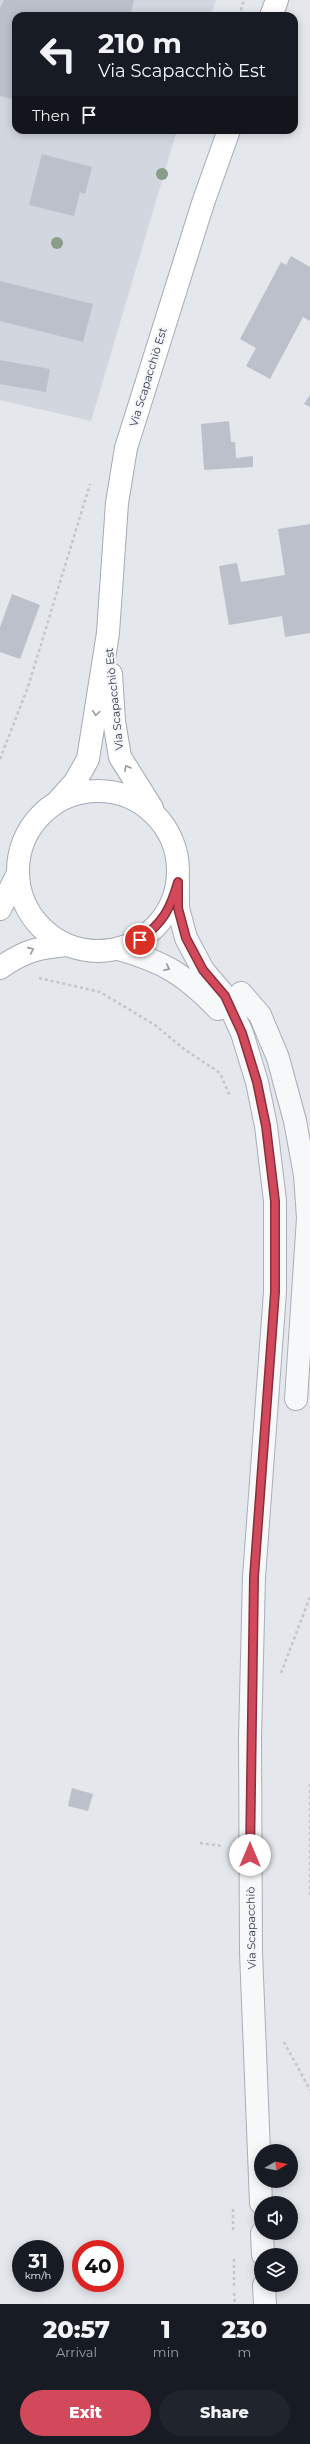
<!DOCTYPE html>
<meta charset="utf-8">
<style>
:root{--surface:#171b24;--page:#20242c;--text:#f1f3f6;--muted:#9ea1a6;--accent:#d1495b}
body{margin:0;font-family:Montserrat,sans-serif;background:var(--page);color:var(--text);height:100vh;display:flex;flex-direction:column;font-size:15px;white-space:nowrap}
*{box-sizing:border-box;margin:0}
p{font-size:13px;color:var(--muted)}
.icon{flex:none;width:22px;height:22px;fill:none;stroke:currentColor;stroke-width:2;stroke-linecap:round;stroke-linejoin:round}
.map{position:relative;height:2304px;overflow:hidden}
.side{display:flex;flex-direction:column;background:var(--surface);flex:1}
.side>*{flex:none}
.top-card{position:absolute;left:12px;top:12px;width:286px;height:122px;border-radius:12px;box-shadow:0 2px 10px #0003;background:#171b24;color:var(--text);overflow:hidden}
.needle{width:26px;rotate:81deg}
.tools{position:absolute;left:254px;top:2144px;display:grid;gap:8px}
.tools a{display:grid;place-items:center;width:44px;height:44px;border-radius:50%;background:var(--surface);box-shadow:0 2px 10px #0003;font-size:20px}
.speed{position:absolute;left:12px;top:2240px;display:flex;gap:8px;font-size:20px;font-weight:700;text-align:center}
.speed>*{display:grid;place-content:center;width:52px;height:52px;border-radius:50%;background:var(--surface);box-shadow:0 2px 10px #0003;line-height:1}
.speed small{font-size:10px;font-weight:400}
.speed .limit{border:6px solid #d22;background:#fff;color:#111}
.pin{position:absolute;display:grid;place-items:center;width:34px;height:34px;color:#fff;margin:-17px;border:2px solid #fff;border-radius:50%;box-shadow:0 1px 4px #0007}
.me{position:absolute;width:44px;margin:-22px;rotate:0deg;stroke-linejoin:round;filter:drop-shadow(0 0 3px #0008)}
.turn{display:flex;align-items:center;gap:14px;height:84px;padding:0 20px;font-size:18px}
.turn .icon{width:52px;height:52px;stroke-width:2.5}
.turn b{display:block;font-size:28px;line-height:34px}
.then{display:flex;align-items:center;height:38px;padding:0 20px;background:#0003;gap:8px;font-size:15px}
.eta{display:flex;justify-content:space-evenly;align-items:center;height:68px;text-align:center}
.eta b{font-size:24px;font-weight:800;line-height:28px}
.action{display:flex;gap:8px;margin-top:auto;padding:8px 20px}
.action a{flex:1;height:46px;border-radius:24px;background:var(--accent);color:#fff;font-size:16px;font-weight:800;line-height:46px;text-align:center}
.action a+a{background:var(--page);color:var(--text)}
.map>svg:first-child{display:block}
</style>
<div class="map">
<svg width="310" height="2304" viewBox="0 0 310 2304">
<rect width="100%" height="100%" fill="#e4e7ec"/>
<path fill="#d2d6de" d="M0 0H216L211 16H16V130H177L91 421 0 400Z"/>
<path fill="#bbc0ca" d="M4 0H134L130 16H16V100L0 96V8Z
M42 154 92 167 85 194 80 192 74 216 29 205Z
M291 256 310 267V321L303 317 270 379 246 366 256 348 240 339 281 262 286 265Z
M0 281 93 304 83 342 0 321Z
M0 360 50 369 46 392 0 384Z
M310 395V407L304 404Z
M229 421 231 442H235L236 458 253 456V467L204 470 201 424Z
M310 524V633L285 637 282 616 229 625 219 566 237 563 241 582 285 575 278 529Z
M12 594 40 605 20 659 0 652V627Z
M72 1788 93 1794 88 1811 68 1806Z"/>
<g fill="none" stroke-linecap="round" stroke-linejoin="round">
<defs>
<path id="minor" d="M178 882V908L186 938 203 970 225 996 242 1033 257 1082 266 1126 275 1201V1292L254 1577 250 1738 251 1952 261 2203
M118 949C165 962 185 975 218 1009
M241 993 260 1015 278 1058 295 1121 305 1175 308 1218 296 1399
M262 2233 263 2255
M264 2285 265 2304"/>
<path id="major" d="M271 16 277 0
M111 674 114 721 120 757 152 808
M18 871a80 80 0 1 1 160 0a80 80 0 1 1-160 0Z
M57 802 75 782 88 759 108 633 117 503 126 448 203 203 229 130
M0 909 18 873
M0 968C24 951 37 948 66 945"/>
</defs>
<use href="#minor" stroke="#a9aeb7" stroke-width="24"/>
<use href="#major" stroke="#a3abb8" stroke-width="24"/>
<path stroke="#c2c5cb" stroke-width="2.5" stroke-dasharray="3 3" stroke-linecap="butt" d="M239 16 244 0
M0 759 28 687 90 484
M39 978 100 992 155 1025 184 1049 220 1073 230 1096
M281 1673 310 1597
M310 1784V1895
M200 1843 223 1846
M284 2042 310 2090
M233 2209V2230
M234 2259V2286
M234 2293 235 2304"/>
<use href="#minor" stroke="#f7f8fa" stroke-width="22"/>
<use href="#major" stroke="#fff" stroke-width="22"/>
</g>
<g fill="#899d89">
<circle cx="162" cy="174" r="6"/>
<circle cx="57" cy="243" r="6"/>
</g>
<defs><path id="oneway-chevron" d="M-2-3.5L2.5 0L-2 3.5" fill="none" stroke-width="1.6" stroke-linecap="round" stroke-linejoin="round"/></defs>
<g stroke="#959aa2">
<use href="#oneway-chevron" transform="translate(96 713) rotate(98)"/>
<use href="#oneway-chevron" transform="translate(127 768) rotate(-119)"/>
<use href="#oneway-chevron" transform="translate(31 950) rotate(-24)"/>
</g>
<use stroke="#9196a0" href="#oneway-chevron" transform="translate(167 968) rotate(27)"/>
<g fill="none" stroke-linecap="round" stroke-linejoin="round">
<defs>
<path id="route" d="M140 940C163 922 170 910 178 882V908L186 938 203 970 225 996 242 1033 257 1082 266 1126 275 1201V1292L254 1577 250 1855"/>
</defs>
<use href="#route" stroke="#882f3b" stroke-width="10"/>
<use href="#route" stroke="#d1495b" stroke-width="7"/>
</g>
<g text-anchor="middle" dominant-baseline="central" stroke-width="4" stroke-linejoin="round" paint-order="stroke">
<g font-size="11" fill="#2b3445" stroke="#f4f6f9">
<text transform="translate(148 377) rotate(-73)">Via Scapacchiò Est</text>
<text transform="translate(114 699) rotate(-96)">Via Scapacchiò Est</text>
<text transform="translate(251 1928) rotate(-91)">Via Scapacchiò</text>
</g>
</g>
</svg>
<div class="tools">
<a><svg class="needle" viewBox="-14 -14 28 28"><path d="M0-13l5 13h-10z" fill="#e53935"/><path d="M0 13l5-13h-10z" fill="#9ea1a6"/></svg></a>
<a><svg class="icon" aria-label="sound" viewBox="0 0 24 24"><path d="M4 9h4l5-4v14l-5-4H4zM17 9q2 3 0 6"/></svg></a>
<a><svg class="icon" aria-label="layers" viewBox="0 0 24 24"><path d="M12 4l9 5-9 5-9-5zM3 14l9 5 9-5"/></svg></a>
</div>
<div class="speed"><div>31<small>km/h</small></div><div class="limit">40</div></div>
<div class="pin" style="left:140px;top:940px;background:#d93025"><svg class="icon" aria-label="arrive" viewBox="0 0 24 24"><path d="M6 21V4h12l-3 4 3 4H6"/></svg></div>
<svg class="me" style="left:250px;top:1855px" viewBox="-20 -20 40 40"><circle r="19" fill="#fff"/><path d="M0-13L10 11 0 6-10 11z" fill="#d1495b"/></svg>
<div class="top-card">
<div class="turn"><svg class="icon" aria-label="left" viewBox="0 0 24 24"><path d="M17 20v-9H6M10 6l-5 5 5 5"/></svg><div><b>210 m</b>Via Scapacchiò Est</div></div>
<div class="then">Then<svg class="icon" aria-label="arrive" viewBox="0 0 24 24"><path d="M6 21V4h12l-3 4 3 4H6"/></svg></div>
</div>
</div>
<section class="side">
<div class="eta">
<div><b>20:57</b><p>Arrival</p></div>
<div><b>1</b><p>min</p></div>
<div><b>230</b><p>m</p></div>
</div>
<div class="action"><a>Exit</a><a>Share</a></div>
</section>
